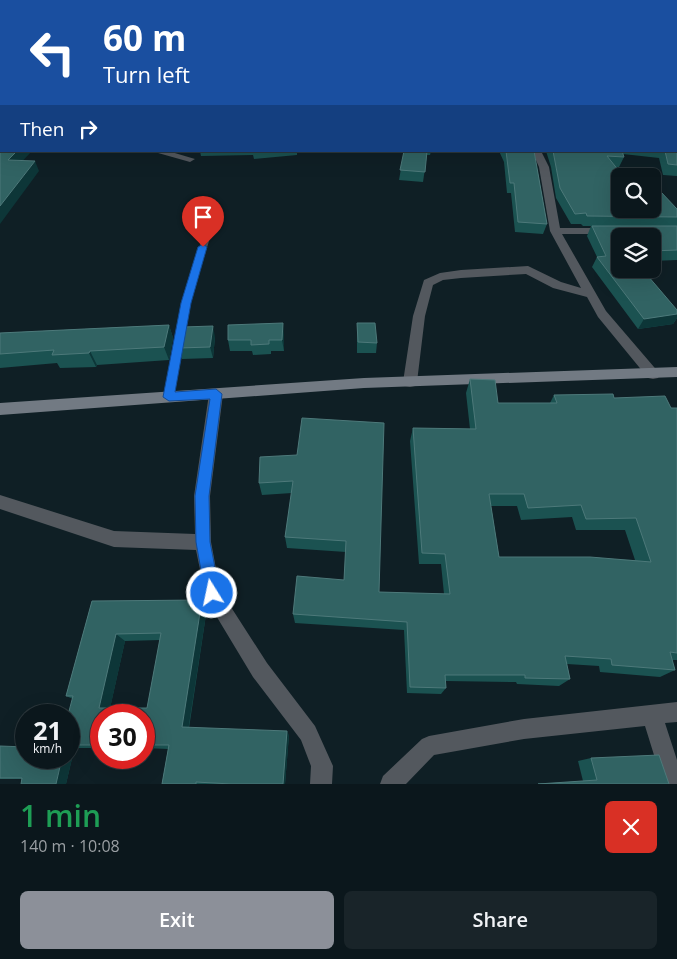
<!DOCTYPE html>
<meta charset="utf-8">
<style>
:root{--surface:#0b171c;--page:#192429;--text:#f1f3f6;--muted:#9a9fa3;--line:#2b363b;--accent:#8c9099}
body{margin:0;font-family:"Open Sans",sans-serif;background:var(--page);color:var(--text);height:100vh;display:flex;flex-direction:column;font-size:19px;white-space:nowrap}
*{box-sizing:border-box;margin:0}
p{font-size:16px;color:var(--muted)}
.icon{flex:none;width:28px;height:28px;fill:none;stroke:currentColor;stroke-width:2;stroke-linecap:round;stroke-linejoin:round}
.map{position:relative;height:784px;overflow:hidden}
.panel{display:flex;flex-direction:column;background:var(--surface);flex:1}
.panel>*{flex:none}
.top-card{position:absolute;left:0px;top:0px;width:678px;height:152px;box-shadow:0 5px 20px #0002,0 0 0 1px var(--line);background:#1a4fa0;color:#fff;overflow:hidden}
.controls{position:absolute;left:611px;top:168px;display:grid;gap:10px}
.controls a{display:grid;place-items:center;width:50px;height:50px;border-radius:8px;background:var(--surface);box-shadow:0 5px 20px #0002,0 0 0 1px var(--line);font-size:25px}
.speed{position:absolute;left:15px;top:704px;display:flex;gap:10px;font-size:25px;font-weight:700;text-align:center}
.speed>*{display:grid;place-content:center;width:65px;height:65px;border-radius:50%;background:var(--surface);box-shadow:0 5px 20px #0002,0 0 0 1px var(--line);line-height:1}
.speed small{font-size:12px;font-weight:400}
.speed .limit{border:8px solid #d22;background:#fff;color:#111}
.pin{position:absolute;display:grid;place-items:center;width:42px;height:42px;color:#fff;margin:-51px -21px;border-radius:50% 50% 50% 0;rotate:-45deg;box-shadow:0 0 5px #0007}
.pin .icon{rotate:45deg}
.me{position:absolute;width:55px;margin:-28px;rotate:350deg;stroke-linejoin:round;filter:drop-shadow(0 0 4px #0008)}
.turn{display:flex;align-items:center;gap:18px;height:105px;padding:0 20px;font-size:22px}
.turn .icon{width:65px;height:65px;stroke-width:2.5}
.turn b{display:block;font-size:35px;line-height:42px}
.then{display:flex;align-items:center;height:48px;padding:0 20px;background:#0003;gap:10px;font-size:19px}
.round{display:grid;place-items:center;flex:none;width:52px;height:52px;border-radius:8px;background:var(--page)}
.summary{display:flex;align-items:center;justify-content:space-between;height:85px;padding:0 20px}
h1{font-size:30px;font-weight:600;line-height:38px;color:#1e9e55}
.primary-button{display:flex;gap:10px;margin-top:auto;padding:10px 20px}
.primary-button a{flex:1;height:58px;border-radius:8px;background:var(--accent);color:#fff;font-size:20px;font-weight:600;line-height:58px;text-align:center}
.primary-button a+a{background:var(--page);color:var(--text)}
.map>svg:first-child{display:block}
</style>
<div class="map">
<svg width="677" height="784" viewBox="0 0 677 784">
<rect width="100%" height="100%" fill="#0f1f25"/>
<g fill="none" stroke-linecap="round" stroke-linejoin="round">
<path fill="#53585e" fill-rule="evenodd" d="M206 226H212L213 228 190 303 174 397 173 400H165L164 397 182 303Z"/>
<path fill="#53585e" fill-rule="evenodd" d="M151 151H168L195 159 190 162Z
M532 151H541L549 167 560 228H607L612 231 607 234H562L606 311 660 374 658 378 653 379 648 378 598 317 587 297 553 288 526 274 461 278 443 280 433 285 425 316 417 382 415 386 410 387 405 386 403 382 413 316 424 280 440 273 461 270 528 266 561 282 581 288 550 231 539 167Z
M216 389 221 390 223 394 210 496 211 542 220 590 267 663 315 726 333 766 332 784H310L311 766 301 740 253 677 206 599 196 550 114 547 0 509V495L114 531 195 534 194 496 209 394 211 390Z
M677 702V722L665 723 677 760V784H663L645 726 524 739 434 755 406 784H380L383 776 422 739 429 736 524 719Z"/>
<path fill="#727a83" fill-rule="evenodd" d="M677 367V377L364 388 0 415V403L364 378Z"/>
</g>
<path fill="#1b5251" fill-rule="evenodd" d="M0 0H35L28 1H1V2H0Z
M539 0H677V176L663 175 659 158 623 154 624 157 619 167H616L620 209H677V260L652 261V236H620V269L677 310V318L673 324 638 329 592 267 597 257 587 236 591 226H583L581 224H571L556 198 551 167 546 151H676V1H539Z
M200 151H297V155L254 159 253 155 201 156Z
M404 151H431L430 155H427L423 182 399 180Z
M499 151H534L547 224 543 234 515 232 511 193H507L504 162Z
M357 323 377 343 376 353H357Z
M169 325 173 338 169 360 97 365 96 367 60 368 57 363 0 368V333Z
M284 334V351H271V354L253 355 252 351H230L228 340Z
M215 337 213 358 182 359 179 348Z
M470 379 498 403H550L554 395 614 398 671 408H677V660H672L675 670 660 677 600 672 599 666 567 664 570 679 559 686 517 684 516 682 446 681V688L441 694 407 693 404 630 295 623 293 614 344 580 346 552 287 548 285 537 292 493 262 495 259 483 297 455 379 592 444 594 441 564H419L410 441 413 428 470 429 466 393ZM491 506H517L521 520 572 517 576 530H625L635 560 499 557Z
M92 601 207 608 189 728 289 735 285 784H162L168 749 144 748V715H101V748H69V715L73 699 66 696ZM160 640 147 708H110L125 641Z
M0 746 74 750 66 784H21L22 779H0Z
M591 758 669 784 583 781 578 761Z"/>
<path fill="#0d3638" d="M22 0H35L28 1H22Z
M17 151H32L13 171 8 160Z
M35 161 39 171 0 224V206Z
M677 314V318L673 324 638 329 644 319Z
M283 323 284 334V351L282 340Z
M169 325 173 338 169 360 164 347Z
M213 326 215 337 213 358 210 347Z
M90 351 97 365 96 367 89 353Z
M202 600 207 608 188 731 182 727Z
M116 634 125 641 109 713 99 708Z
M287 731 289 735 285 784H283Z
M69 748 74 750 66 784H56L62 758H69Z"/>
<path fill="#316363" stroke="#4d797a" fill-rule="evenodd" d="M55 0H462L461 1H53Z
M542 0H677V165L668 164 665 151H676V1H542Z
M0 66H1V151H17L8 160 35 161 0 206Z
M404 151H427L425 172 400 170Z
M506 151H534L547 224 518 222 514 183H510Z
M553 151H622L624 157 607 156 623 176H620V209H652V192H661L677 209V217L587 216 586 213 575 214 560 188Z
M592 226H677V250L652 251V236H620V269H642L677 310V314L644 319 597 257 606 256Z
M283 323 282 340H269V344L251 345V340H228V325Z
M357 323H375L377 343 358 342Z
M169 325 164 347 90 351 89 353 52 355 54 350 0 354V333Z
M213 326 210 347 179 348 183 327Z
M470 379 495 380 498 403H557L554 395 613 394 614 398 665 396 671 408H677V653L670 652 675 670 612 665 611 659 565 656 570 679 525 678V675H445L446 688 410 687 407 622 293 614 297 576 344 580 346 541 285 537 293 481 259 483 260 457 297 455 302 418 384 423 379 592 450 594 445 554 422 553 413 428 476 429ZM489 494H524L528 508 581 505 586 519 636 518 651 562 590 557H499Z
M202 600 182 727 287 731 283 784H231L196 782V784H162L169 745H144V715H101V745H69L68 715 73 696H66L92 601ZM161 633 147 708H99L116 634Z
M0 746 26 747V758H62L56 784H21L22 778H0Z
M659 755 669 784H538L597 780 591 758Z"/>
<path fill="#1a73e8" stroke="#114b97" d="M203 244 207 247 191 303 175 392 216 389 222 394 209 496 210 542 220 593 218 598 212 600 207 598 205 593 196 542 195 496 210 399 169 401 163 397 181 303 198 247Z"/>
</svg>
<div class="controls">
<a><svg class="icon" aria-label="search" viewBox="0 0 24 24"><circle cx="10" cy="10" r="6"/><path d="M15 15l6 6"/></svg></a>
<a><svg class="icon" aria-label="layers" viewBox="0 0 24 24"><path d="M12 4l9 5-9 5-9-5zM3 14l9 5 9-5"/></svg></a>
</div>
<div class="speed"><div>21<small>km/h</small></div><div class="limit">30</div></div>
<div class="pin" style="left:203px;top:247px;background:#d93025"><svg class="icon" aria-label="arrive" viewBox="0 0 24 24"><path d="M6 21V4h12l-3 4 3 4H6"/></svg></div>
<svg class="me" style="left:212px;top:593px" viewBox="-20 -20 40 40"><circle r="17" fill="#1a73e8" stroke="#fff" stroke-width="3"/><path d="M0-11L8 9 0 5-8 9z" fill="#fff"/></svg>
<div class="top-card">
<div class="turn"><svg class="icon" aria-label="left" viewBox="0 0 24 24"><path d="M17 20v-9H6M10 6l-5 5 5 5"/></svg><div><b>60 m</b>Turn left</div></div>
<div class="then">Then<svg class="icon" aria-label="right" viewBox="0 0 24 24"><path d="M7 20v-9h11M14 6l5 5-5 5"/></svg></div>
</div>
</div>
<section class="panel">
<div class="summary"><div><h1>1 min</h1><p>140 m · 10:08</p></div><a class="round" style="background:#d93025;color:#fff"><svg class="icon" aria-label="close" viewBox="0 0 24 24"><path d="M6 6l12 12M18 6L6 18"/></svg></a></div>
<div class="primary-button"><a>Exit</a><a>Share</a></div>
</section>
